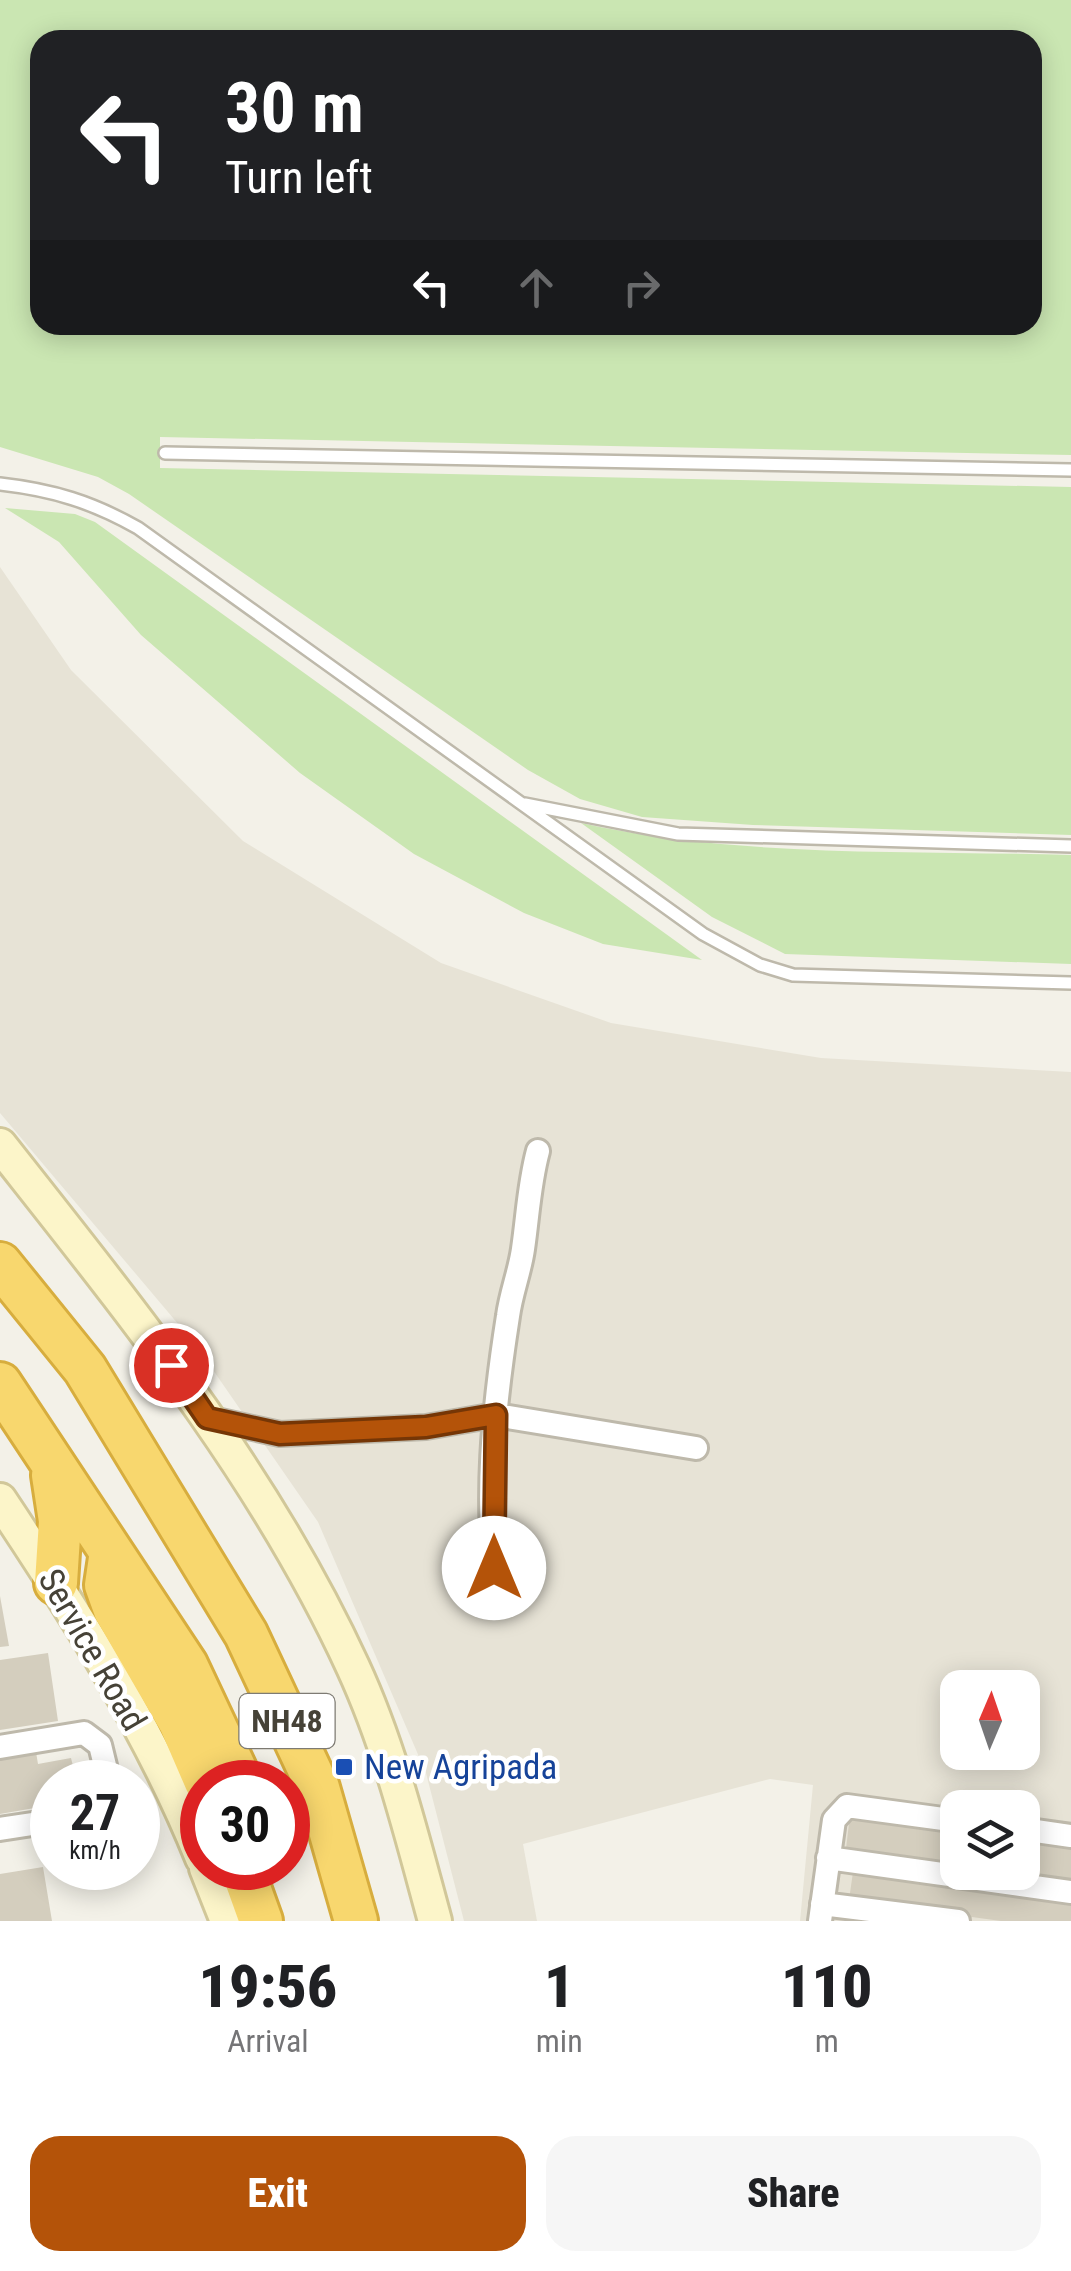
<!DOCTYPE html>
<style>
:root{--surface:#fff;--page:#f6f6f6;--text:#202124;--muted:#757577;--accent:#b45309}
body{margin:0;font-family:"Roboto Condensed",sans-serif;background:var(--page);color:var(--text);height:100vh;display:flex;flex-direction:column;font-size:38px;white-space:nowrap}
*{box-sizing:border-box;margin:0}
p{font-size:32px;color:var(--muted)}
.icon{flex:none;width:55px;height:55px;fill:none;stroke:currentColor;stroke-width:2;stroke-linecap:round;stroke-linejoin:round}
.map{position:relative;height:1921px;overflow:hidden}
.details{display:flex;flex-direction:column;background:var(--surface);flex:1}
.details>*{flex:none}
.banner{position:absolute;left:30px;top:30px;width:1012px;height:305px;border-radius:30px;box-shadow:0 5px 25px #0003;background:#202124;color:#fff;overflow:hidden}
.needle{width:65px;rotate:2deg}
.controls{position:absolute;left:940px;top:1670px;display:grid;gap:20px}
.controls a{display:grid;place-items:center;width:100px;height:100px;border-radius:20px;background:var(--surface);box-shadow:0 5px 25px #0003;font-size:50px}
.speed{position:absolute;left:30px;top:1760px;display:flex;gap:20px;font-size:50px;font-weight:700;text-align:center}
.speed>*{display:grid;place-content:center;width:130px;height:130px;border-radius:50%;background:var(--surface);box-shadow:0 5px 25px #0003;line-height:1}
.speed small{font-size:25px;font-weight:400}
.speed .limit{border:15px solid #d22;background:#fff;color:#111}
.pin{position:absolute;display:grid;place-items:center;width:85px;height:85px;color:#fff;margin:-42px;border:5px solid #fff;border-radius:50%;box-shadow:0 2px 10px #0007}
.me{position:absolute;width:110px;margin:-55px;rotate:0deg;stroke-linejoin:round;filter:drop-shadow(0 0 8px #0008)}
.turn{display:flex;align-items:center;gap:35px;height:210px;padding:0 30px;font-size:45px}
.turn .icon{width:130px;height:130px;stroke-width:2.5}
.turn b{display:block;font-size:70px;line-height:85px}
.lanes{display:flex;align-items:center;height:95px;padding:0 30px;background:#0003;justify-content:center;gap:50px;direction:ltr}
.lanes .off{opacity:.35}
.eta{display:flex;justify-content:space-evenly;align-items:center;height:170px;text-align:center}
.eta b{font-size:60px;font-weight:800;line-height:70px}
.primary-button{display:flex;gap:20px;margin-top:auto;padding:20px 30px}
.primary-button a{flex:1;height:115px;border-radius:30px;background:var(--accent);color:#fff;font-size:40px;font-weight:800;line-height:115px;text-align:center}
.primary-button a+a{background:var(--page);color:var(--text)}
.map>svg:first-child{display:block}
</style>
<div class="map">
<svg width="1071" height="1921" viewBox="0 0 1071 1921">
<rect width="100%" height="100%" fill="#f3f1e8"/>
<path fill="#e7e3d6" fill-rule="evenodd" d="M0 567 71 670 243 841 441 963 611 1023 821 1058 1071 1072V1921H800L813 1785 770 1779 523 1844 537 1921H464L426 1773 318 1522 195 1344 0 1113ZM958 1688H1022V1752H958ZM958 1808H1022V1872H958Z"/>
<path fill="#cae6b2" fill-rule="evenodd" d="M0 0H1071V455L160 437V468L1071 487V835L753 825 642 817 580 799 528 770 129 494 98 477 0 447ZM40 40H1032V325H40Z
M5 508 75 514 95 522 702 960 603 944 524 913 414 854 300 773 141 635 59 542Z
M581 823C740 858 908 850 1071 855V964L785 954 712 917Z"/>
<path fill="#d4cebe" d="M0 1596 9 1646 0 1647Z
M48 1653 58 1721 0 1730V1660Z
M35 1746 38 1764 71 1758 73 1766 99 1761 103 1782H52V1805L0 1814V1752Z
M850 1815 958 1829V1871L845 1857Z
M1022 1837 1071 1843V1886L985 1872H1022Z
M854 1865 1071 1895V1921H1001L849 1900Z
M43 1867 52 1921H0V1874Z"/>
<g fill="none" stroke-linecap="round" stroke-linejoin="round">
<defs>
<path id="lane" d="M165 453 1071 470
M0 484C53 490 92 502 138 528L703 934 760 965 793 975 1071 983
M525 804 678 834 1071 846"/>
<path id="street" d="M207 1418 280 1434 426 1427 496 1415 696 1448
M499 1597C483 1507 494 1405 508 1316 511 1293 520 1271 523 1249 528 1215 529 1184 538 1151
M0 1747 84 1733 100 1745 109 1782
M0 1829 52 1821
M1022 1829 1071 1836
M828 1858 1071 1892
M822 1904 958 1921
M820 1921 834 1820 847 1806 958 1821"/>
<path id="secondary" d="M0 1145C130 1310 265 1475 353 1667 390 1747 412 1837 435 1921
M0 1500C76 1614 151 1731 202 1858
M206 1868 227 1921"/>
<path id="highway" d="M0 1264 85 1369 246 1634 318 1788 356 1921
M0 1384 186 1665 241 1782
M53 1475 60 1521 56 1583
M110 1558 106 1585 115 1610 180 1722 206 1782
M242 1868 261 1921"/>
</defs>
<use href="#lane" stroke="#beb9ab" stroke-width="16"/>
<use href="#street" stroke="#beb9ab" stroke-width="28"/>
<use href="#secondary" stroke="#d1c799" stroke-width="38"/>
<use href="#highway" stroke="#d7ad3e" stroke-width="48"/>
<use href="#lane" stroke="#fff" stroke-width="11"/>
<use href="#street" stroke="#fff" stroke-width="22"/>
<use href="#secondary" stroke="#fcf5c9" stroke-width="32"/>
<use href="#highway" stroke="#f8d76e" stroke-width="42"/>
</g>
<g fill="none" stroke-linecap="round" stroke-linejoin="round">
<defs>
<path id="route" d="M171 1365 207 1418 280 1434 426 1427 496 1415 494 1568"/>
</defs>
<use href="#route" stroke="#753606" stroke-width="25"/>
<use href="#route" stroke="#b45309" stroke-width="18"/>
</g>
<rect fill="#1a4fb4" stroke="#fff" stroke-width="4" x="334" y="1757" width="20" height="20" rx="5"/>
<g text-anchor="middle" dominant-baseline="central" stroke-width="9" stroke-linejoin="round" paint-order="stroke">
<rect fill="#fff" stroke="#7e7b73" stroke-width="2.5" x="239.5" y="1694" width="95" height="54" rx="8"/>
<g font-size="32" font-weight="bold" fill="#464237">
<text x="287" y="1721">NH48</text>
</g>
<g font-size="35" fill="#464237" stroke="#fff">
<text transform="translate(92 1650) rotate(60)">Service Road</text>
</g>
<g font-size="35" fill="#164399" stroke="#fff" text-anchor="start">
<text x="364" y="1767">New Agripada</text>
</g>
</g>
</svg>
<div class="controls">
<a><svg class="needle" viewBox="-14 -14 28 28"><path d="M0-13l5 13h-10z" fill="#e53935"/><path d="M0 13l5-13h-10z" fill="#757577"/></svg></a>
<a><svg class="icon" aria-label="layers" viewBox="0 0 24 24"><path d="M12 4l9 5-9 5-9-5zM3 14l9 5 9-5"/></svg></a>
</div>
<div class="speed"><div>27<small>km/h</small></div><div class="limit">30</div></div>
<div class="pin" style="left:171px;top:1365px;background:#d93025"><svg class="icon" aria-label="arrive" viewBox="0 0 24 24"><path d="M6 21V4h12l-3 4 3 4H6"/></svg></div>
<svg class="me" style="left:494px;top:1568px" viewBox="-20 -20 40 40"><circle r="19" fill="#fff"/><path d="M0-13L10 11 0 6-10 11z" fill="#b45309"/></svg>
<div class="banner">
<div class="turn"><svg class="icon" aria-label="left" viewBox="0 0 24 24"><path d="M17 20v-9H6M10 6l-5 5 5 5"/></svg><div><b>30 m</b>Turn left</div></div>
<div class="lanes"><svg class="icon" aria-label="left" viewBox="0 0 24 24"><path d="M17 20v-9H6M10 6l-5 5 5 5"/></svg><svg class="icon off" aria-label="ahead" viewBox="0 0 24 24"><path d="M12 20V5M6 11l6-6 6 6"/></svg><svg class="icon off" aria-label="right" viewBox="0 0 24 24"><path d="M7 20v-9h11M14 6l5 5-5 5"/></svg></div>
</div>
</div>
<section class="details">
<div class="eta">
<div><b>19:56</b><p>Arrival</p></div>
<div><b>1</b><p>min</p></div>
<div><b>110</b><p>m</p></div>
</div>
<div class="primary-button"><a>Exit</a><a>Share</a></div>
</section>
